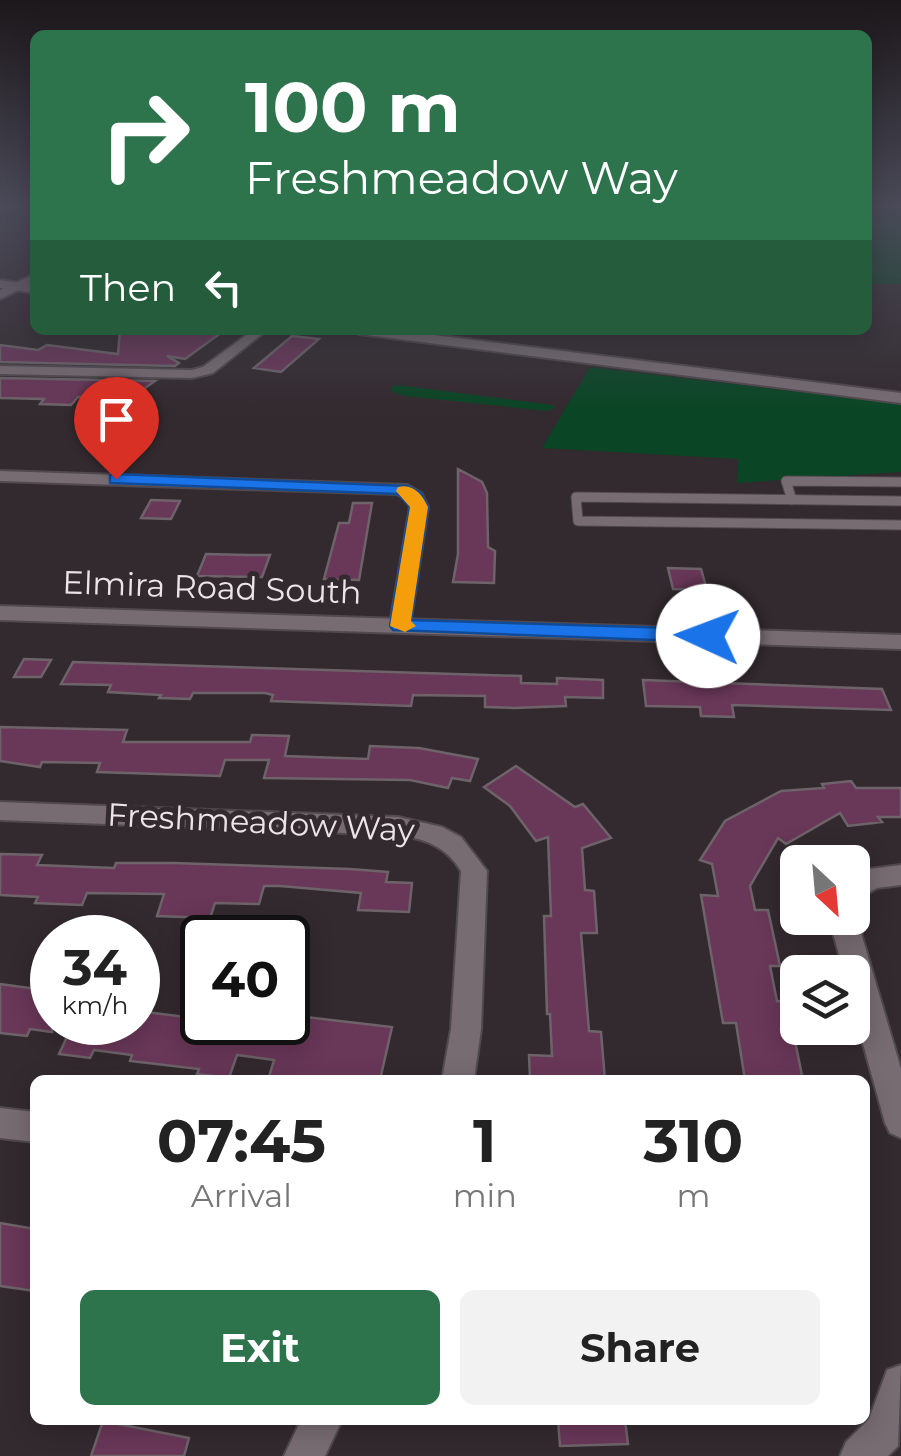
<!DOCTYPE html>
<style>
:root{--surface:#fff;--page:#f2f2f2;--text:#222;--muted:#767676;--accent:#2d734c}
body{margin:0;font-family:Montserrat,sans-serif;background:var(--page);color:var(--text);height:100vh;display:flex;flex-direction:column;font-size:38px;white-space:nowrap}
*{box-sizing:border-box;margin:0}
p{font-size:32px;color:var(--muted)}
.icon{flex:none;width:55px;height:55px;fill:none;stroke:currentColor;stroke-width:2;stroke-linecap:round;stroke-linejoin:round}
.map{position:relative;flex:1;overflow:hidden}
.panel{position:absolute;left:30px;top:1075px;width:840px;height:350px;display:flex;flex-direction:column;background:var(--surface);border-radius:15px;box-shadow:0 5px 25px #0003}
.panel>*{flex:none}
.hud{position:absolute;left:30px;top:30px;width:842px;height:305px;border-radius:15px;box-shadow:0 5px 25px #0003;background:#2d734c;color:#fff;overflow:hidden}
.needle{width:65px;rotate:154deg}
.buttons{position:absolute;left:780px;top:845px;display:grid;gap:20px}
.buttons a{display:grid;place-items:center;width:90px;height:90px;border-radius:15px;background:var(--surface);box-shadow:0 5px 25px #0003;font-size:50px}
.speed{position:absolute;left:30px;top:915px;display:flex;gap:20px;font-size:50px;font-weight:700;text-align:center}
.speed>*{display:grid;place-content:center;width:130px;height:130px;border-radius:50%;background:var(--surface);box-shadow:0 5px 25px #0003;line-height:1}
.speed small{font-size:25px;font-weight:400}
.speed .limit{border:5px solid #111;border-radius:15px;background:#fff;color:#111}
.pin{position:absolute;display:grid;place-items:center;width:85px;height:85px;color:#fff;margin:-102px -42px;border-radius:50% 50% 50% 0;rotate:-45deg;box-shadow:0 0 10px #0007}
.pin .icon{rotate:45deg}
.me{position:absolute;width:110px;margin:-55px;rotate:272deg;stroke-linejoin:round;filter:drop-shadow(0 0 8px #0008)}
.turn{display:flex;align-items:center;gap:35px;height:210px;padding:0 50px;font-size:45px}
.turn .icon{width:130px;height:130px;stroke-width:2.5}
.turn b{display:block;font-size:70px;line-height:85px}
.then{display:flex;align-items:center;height:95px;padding:0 50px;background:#0003;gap:20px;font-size:38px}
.eta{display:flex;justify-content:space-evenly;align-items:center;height:170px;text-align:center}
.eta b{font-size:60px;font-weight:700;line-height:70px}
.button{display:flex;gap:20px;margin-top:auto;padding:20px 50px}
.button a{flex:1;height:115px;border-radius:15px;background:var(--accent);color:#fff;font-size:40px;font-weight:700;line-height:115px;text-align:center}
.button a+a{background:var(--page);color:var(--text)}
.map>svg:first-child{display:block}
</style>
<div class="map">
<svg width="901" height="1456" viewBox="0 0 901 1456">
<rect width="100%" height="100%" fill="#332a2f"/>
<path fill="#0a4525" d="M868 208H901V284H868Z
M590 367 901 404V472L737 483 738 459 542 448Z
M398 385 553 405 555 408 547 411 405 396 391 391V387Z"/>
<path fill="#693758" stroke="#6d6369" stroke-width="2.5" d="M120 330H225L185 359 167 356 179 363 175 366 0 362V345L38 350 47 345 118 354Z
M292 336 319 339 281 372 254 368Z
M0 378 155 381 130 399 78 397 71 405 40 404 44 399 0 398Z
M458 469 482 482 487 493 488 547 495 551 494 583 453 582 458 554Z
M151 500 180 501 171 519 141 518Z
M353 503H372L359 580 324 579 339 523H349Z
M206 554 248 555H270L262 577 197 576Z
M668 568 701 569 707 590 673 589Z
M24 659 51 660 41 677H14Z
M73 662 521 676V683L557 684V678L603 680V698L565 697 566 706 514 708 485 707V696L413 695 411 706 271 701 273 695 265 693H193L190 699 159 698 161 695 108 692 111 685 61 684Z
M643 680 882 689 891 710 732 705 734 717 701 716 700 707 646 706Z
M0 727 127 730 123 742H250L252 735 289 736 285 756 368 759 370 746 419 748 478 759 470 781 452 778 448 788 410 780 264 778 269 760H225L220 776 97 772 100 763 42 762 40 767 0 761Z
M516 766 575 807 583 804 611 838 582 848 585 890 594 891 597 933H581L589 1031 601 1032 605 1080H530L529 1055 552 1056 550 1014H547L544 916H551L548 837 536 841 510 806 484 787Z
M851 781 856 788H901V817H878L882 822 848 826 840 813 786 844 778 838 750 886 755 910H768L780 966H770L777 1001 787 1002 803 1080H745L736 1023H723L701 895 718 896 712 864 700 860 725 821 781 791 824 788 822 784Z
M0 854 42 855 37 865 114 868 116 863H174L350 869 388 872 386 882 412 883 409 912 358 910 361 893 280 886H264L259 904 215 903 210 918 157 916 164 894 87 893 82 905 35 903 38 897 0 895Z
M0 984 52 991V1032L30 1029 27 1036 0 1033Z
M138 1011 202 1019V1022H288V1015L392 1027 380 1080H268L274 1060 237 1055 229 1078 197 1074 199 1069 130 1061 132 1055 94 1050 90 1058 59 1054 74 1022H138Z
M0 1223 35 1229V1291L0 1286Z
M558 1420H625L628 1444 560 1446Z
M103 1421 189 1438 184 1456H91Z"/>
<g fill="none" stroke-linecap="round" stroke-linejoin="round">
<defs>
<path id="service" d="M792 500 786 481 901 482
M901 501 576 497 578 521 901 525"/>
<path id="minor" d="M35 274V282L0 299V290Z
M253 330H267L213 373 192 378 0 374V366L192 370 203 367Z
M0 471 407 485 421 493 428 507 410 625 400 631 390 625 410 507 408 500 397 494 0 481Z
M0 802 398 817 442 827 461 837 487 871 481 1029 474 1080H442L451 1029 461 871C446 846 425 839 398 835L0 820Z
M901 865V885L877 888 852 902V878L870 869Z
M852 910 860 918 859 926 901 1069V1138L890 1133 885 1123 852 1004V972H844L831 926 833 918H852Z
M0 1108 35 1112V1142L0 1138Z
M901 1365 898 1446 888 1456H840L846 1442 869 1419 887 1370Z
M301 1420H342L325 1456H284Z"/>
<path id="tertiary" d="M0 280 35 285V293L0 288Z
M352 330H393L901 393V403L359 334Z
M0 606 901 635V649L0 620Z"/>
</defs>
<use href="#service" stroke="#50494e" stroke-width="11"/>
<use href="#minor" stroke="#50494e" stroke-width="4"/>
<use href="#tertiary" stroke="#50494e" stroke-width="4"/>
<use href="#service" stroke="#776c72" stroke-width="9"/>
<use href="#minor" fill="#776c72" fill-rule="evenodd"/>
<use href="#tertiary" fill="#776c72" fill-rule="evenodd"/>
</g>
<linearGradient id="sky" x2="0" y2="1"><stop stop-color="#1c171a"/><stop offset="0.5" stop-color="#4a4a58"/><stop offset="1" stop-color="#4a4a58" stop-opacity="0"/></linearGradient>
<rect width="901" height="412" fill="url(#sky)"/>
<path fill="#1a73e8" stroke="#114b97" stroke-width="2.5" d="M116 474 407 486 421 493 428 507 411 620 708 629 719 636 708 642 393 630 390 626 410 507 398 494 110 483V475Z"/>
<path fill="#f59e0b" d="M398 487C413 483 422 494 428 507L411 621 416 626 405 632 390 626 410 507 396 491Z"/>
<g text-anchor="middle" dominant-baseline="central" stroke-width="10" stroke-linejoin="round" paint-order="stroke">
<g font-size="32" fill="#ebe5e9" stroke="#332a2f">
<text transform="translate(212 587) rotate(2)">Elmira Road South</text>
<text transform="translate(261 822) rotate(3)">Freshmeadow Way</text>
</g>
</g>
</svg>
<div class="buttons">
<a><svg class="needle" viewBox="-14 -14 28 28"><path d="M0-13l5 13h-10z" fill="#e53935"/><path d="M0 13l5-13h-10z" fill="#767676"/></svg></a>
<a><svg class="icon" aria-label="layers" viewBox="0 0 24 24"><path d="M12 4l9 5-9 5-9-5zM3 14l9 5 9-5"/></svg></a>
</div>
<div class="speed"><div>34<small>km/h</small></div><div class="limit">40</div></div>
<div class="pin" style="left:116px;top:479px;background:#d93025"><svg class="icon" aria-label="arrive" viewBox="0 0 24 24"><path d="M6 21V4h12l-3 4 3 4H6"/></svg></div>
<svg class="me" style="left:708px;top:636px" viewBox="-20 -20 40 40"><circle r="19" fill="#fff"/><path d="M0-13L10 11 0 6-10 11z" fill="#1a73e8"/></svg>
<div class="hud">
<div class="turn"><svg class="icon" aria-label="right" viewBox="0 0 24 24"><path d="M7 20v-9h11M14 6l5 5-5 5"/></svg><div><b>100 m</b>Freshmeadow Way</div></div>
<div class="then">Then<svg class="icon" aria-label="left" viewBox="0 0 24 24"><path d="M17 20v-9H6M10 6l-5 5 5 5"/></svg></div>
</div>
<section class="panel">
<div class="eta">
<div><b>07:45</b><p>Arrival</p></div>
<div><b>1</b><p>min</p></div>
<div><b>310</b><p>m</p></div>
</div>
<div class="button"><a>Exit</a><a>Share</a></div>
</section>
</div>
